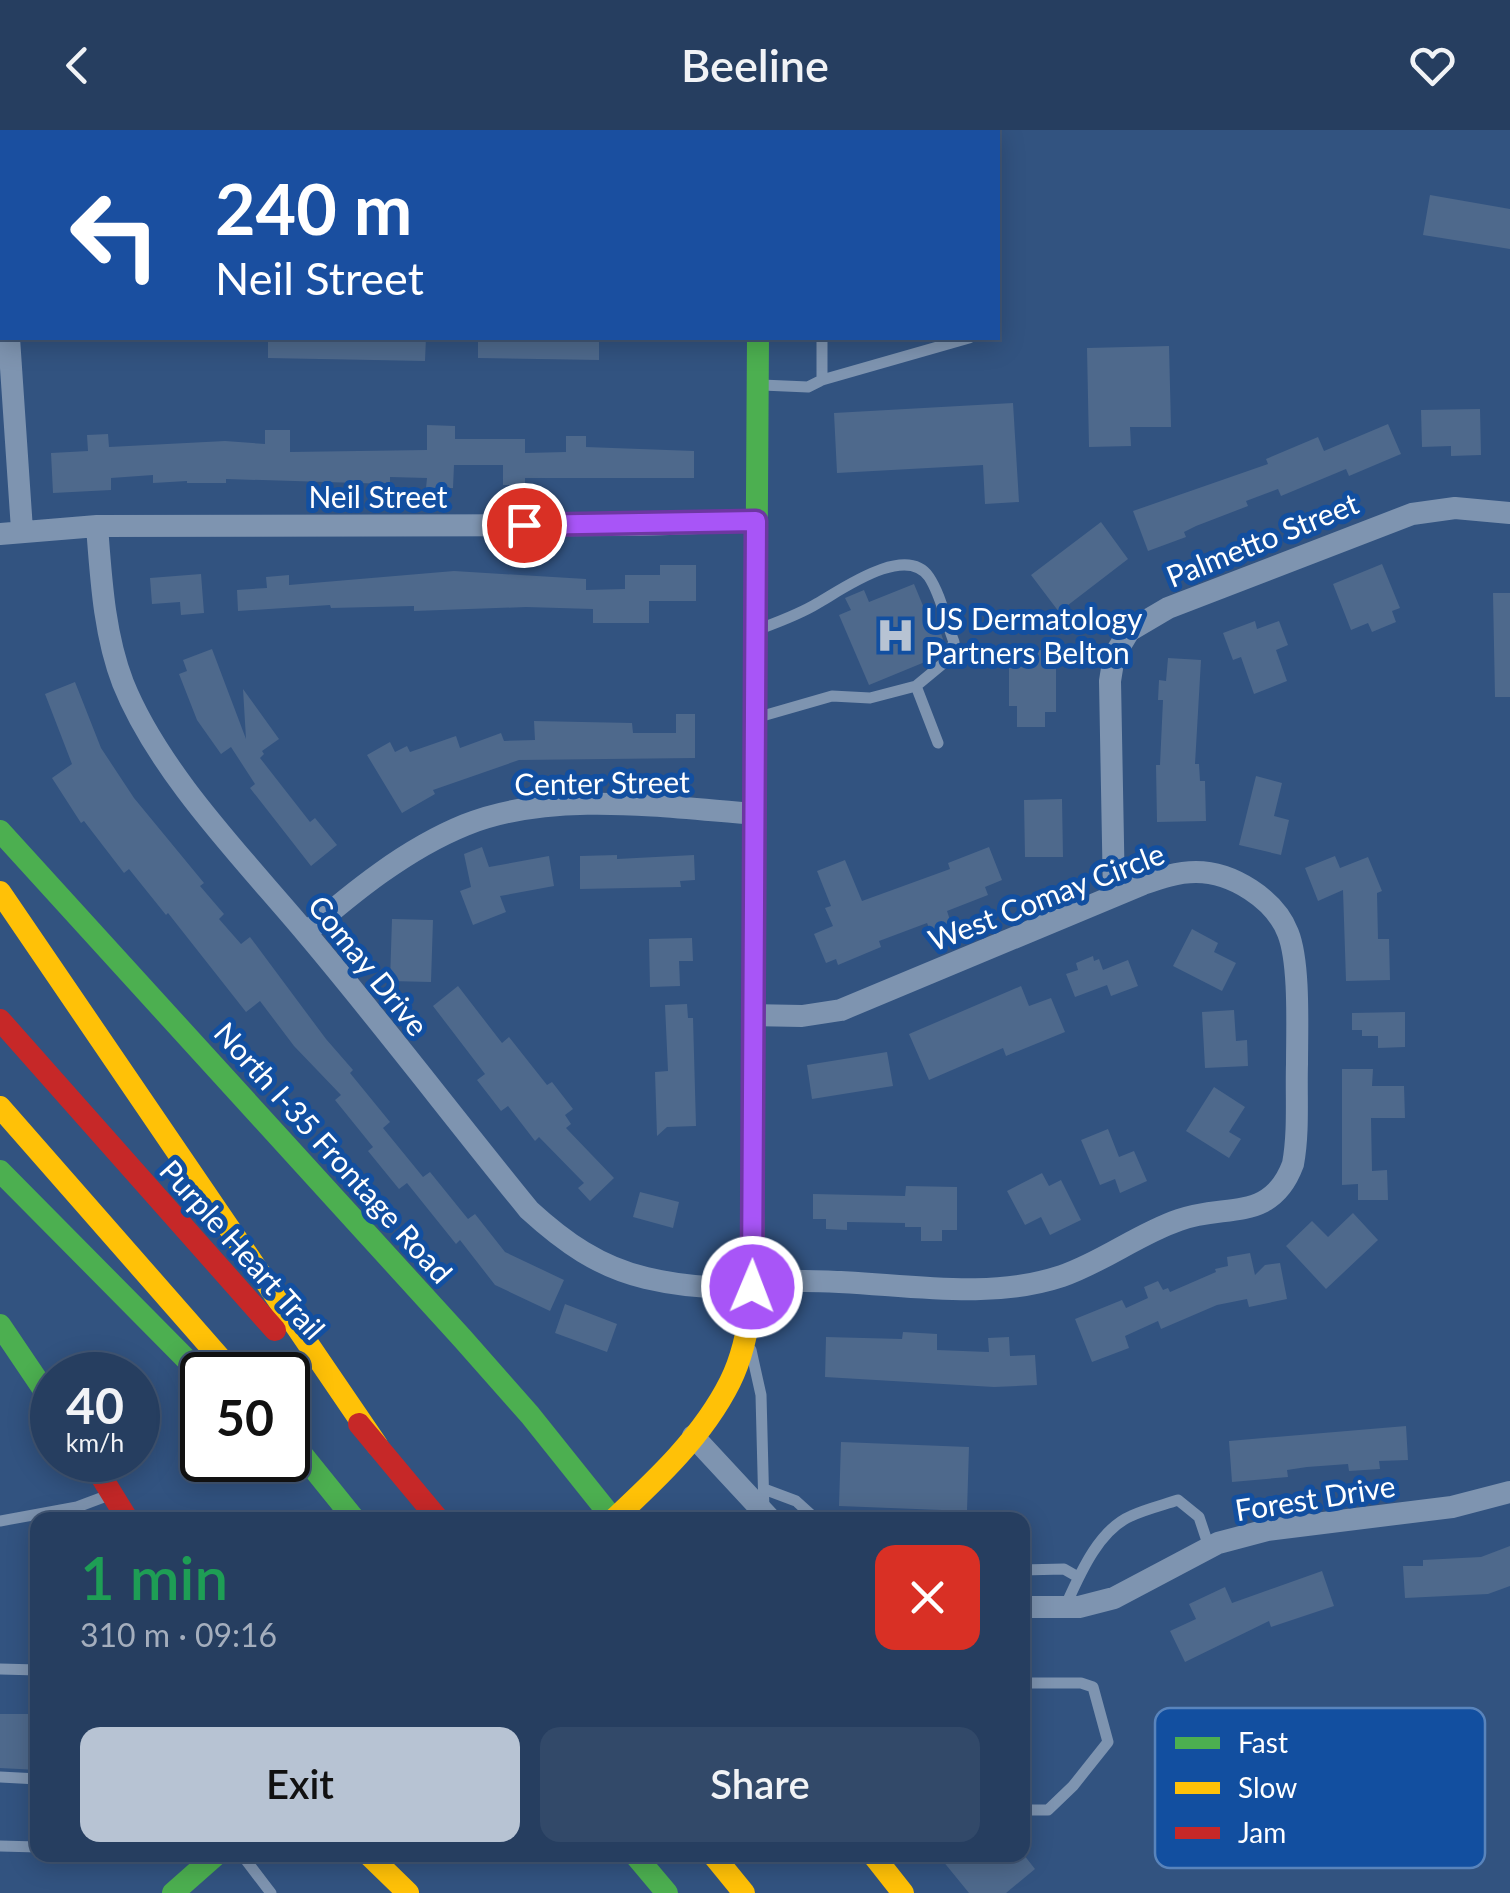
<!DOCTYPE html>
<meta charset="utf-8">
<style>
:root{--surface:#263e60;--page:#324969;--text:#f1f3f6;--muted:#a4aebd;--line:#425775;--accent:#b7c3d3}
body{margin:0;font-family:Lato,sans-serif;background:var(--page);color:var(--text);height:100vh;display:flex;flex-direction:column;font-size:38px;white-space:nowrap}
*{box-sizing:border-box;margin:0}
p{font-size:32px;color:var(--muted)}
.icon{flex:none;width:55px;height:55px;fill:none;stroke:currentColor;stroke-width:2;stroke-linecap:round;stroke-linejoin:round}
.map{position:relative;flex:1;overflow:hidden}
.side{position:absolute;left:30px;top:1382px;width:1000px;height:350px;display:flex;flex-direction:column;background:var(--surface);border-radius:20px;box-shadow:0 5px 25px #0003,0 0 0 2px var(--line)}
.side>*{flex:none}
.banner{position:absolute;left:0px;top:0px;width:1000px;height:210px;box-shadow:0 5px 25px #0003,0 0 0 2px var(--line);background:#1a4fa0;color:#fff;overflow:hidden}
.speed{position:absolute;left:30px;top:1222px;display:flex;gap:20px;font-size:50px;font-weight:700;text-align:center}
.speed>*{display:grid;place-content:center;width:130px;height:130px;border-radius:50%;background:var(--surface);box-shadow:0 5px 25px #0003,0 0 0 2px var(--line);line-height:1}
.speed small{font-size:25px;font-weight:400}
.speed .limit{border:5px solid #111;border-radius:15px;background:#fff;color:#111}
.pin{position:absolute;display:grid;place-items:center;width:85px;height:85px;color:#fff;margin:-42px;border:5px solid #fff;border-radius:50%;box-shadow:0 2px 10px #0007}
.me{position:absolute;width:110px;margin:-55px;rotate:1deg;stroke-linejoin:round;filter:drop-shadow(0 0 8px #0008)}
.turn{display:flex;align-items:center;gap:35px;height:210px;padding:0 50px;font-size:45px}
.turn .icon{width:130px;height:130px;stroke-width:2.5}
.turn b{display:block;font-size:70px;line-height:85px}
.round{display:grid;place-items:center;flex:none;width:105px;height:105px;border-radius:20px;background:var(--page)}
.head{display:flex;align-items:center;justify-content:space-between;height:170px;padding:0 50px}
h1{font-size:60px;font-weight:600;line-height:75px;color:#1e9e55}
.action{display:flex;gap:20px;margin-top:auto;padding:20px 50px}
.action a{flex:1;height:115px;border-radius:20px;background:var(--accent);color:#111;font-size:40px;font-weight:600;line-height:115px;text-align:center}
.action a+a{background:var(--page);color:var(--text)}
header{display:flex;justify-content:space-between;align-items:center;height:130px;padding:0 50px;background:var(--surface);font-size:45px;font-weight:600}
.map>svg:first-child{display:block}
</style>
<header><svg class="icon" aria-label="back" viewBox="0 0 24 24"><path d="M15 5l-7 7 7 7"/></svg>Beeline<svg class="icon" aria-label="heart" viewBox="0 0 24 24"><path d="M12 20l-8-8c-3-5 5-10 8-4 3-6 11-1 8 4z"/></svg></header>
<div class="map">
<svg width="1510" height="1763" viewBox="0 0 1510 1763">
<rect width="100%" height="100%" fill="#325380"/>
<path fill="#4e698c" d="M1430 65 1510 79V119L1423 105Z
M268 208H426L425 231 268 228Z
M478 208H599V230L478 228Z
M1169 216 1171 297H1130L1131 316 1089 317 1087 218Z
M1013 273 1019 372 985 374 983 335 837 343 834 283Z
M1480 279 1481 325 1451 326V316L1422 317 1421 280Z
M1388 294 1401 324 1349 346 1346 339 1281 366 1278 359 1246 371 1248 376 1196 396 1184 402 1186 407 1148 421 1133 381 1268 334 1266 329 1318 307 1324 321Z
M427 295 455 296V309H525V323L566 322V306H586V317L694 321V348H525V355H503V335H454L453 358H426L427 348 390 347V354L226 349V353H187V351L153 353V345L111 348V360L53 363 51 323 88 321 87 305 108 304 109 317 225 311 265 314V300H290V322L427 320Z
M1101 392 1128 429 1059 482 1031 445Z
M1382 434 1400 478 1392 481 1396 492 1372 502 1368 493 1351 500 1333 454Z
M660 435H696V471H649V493H593V479L526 477 414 481V476L331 478 330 475 238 481 237 460 267 458 266 447 289 445V455L454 441 586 449V460L625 459V445H660Z
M201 444 204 483 181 485 180 472 152 474 150 448Z
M914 454 931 495 937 492 944 512 937 527 869 555 839 485 851 480 845 468 864 460 869 472Z
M1493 463H1510V567H1495Z
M1255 491 1257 499 1279 491 1288 515 1276 520 1287 551 1254 564 1241 527 1233 530 1223 503Z
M212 519 246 609 243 559 279 609 262 621 264 624 260 628 310 692 315 688 337 715 311 736 250 658 255 654 231 617 221 624 197 590 179 544 187 541 183 530Z
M1009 520H1049V534H1056V582H1045V597H1017V576H1009Z
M1168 528 1201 530 1195 634H1199L1200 651H1205L1206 691 1157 692 1156 635H1160L1163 570H1158L1159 550 1166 551Z
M75 552 101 618 134 668 204 753 200 756 224 784 219 789 241 814 250 807 326 909 353 940 350 943 390 992 383 998 423 1047 430 1042 468 1089 475 1084 505 1122 564 1150 550 1181 495 1155 460 1110 456 1114 407 1053 399 1059 368 1021 373 1017 335 970 341 965 294 916 260 871 246 882 168 783 166 785 129 739 124 743 84 691 81 693 52 648 72 634 45 564Z
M676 584H695V628L519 630 433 660 435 664 402 683 367 625 390 612 395 622 407 616 410 622 456 606 460 618 501 603 504 611 535 610 534 591 632 593 633 603H676Z
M1256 646 1282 653 1274 686 1289 690 1281 725 1239 715Z
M1062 669 1063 727H1025L1024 670Z
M482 717 489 737 549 726 554 756 500 766 506 782 473 795 460 761 471 757 464 724Z
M989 717 1002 750 985 757 988 765 947 781 951 793 930 800 927 793 879 811 881 817 838 835 836 829 826 833 814 804 833 796 825 778 831 776 817 741 845 730 862 771 950 739 948 733Z
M617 725V729L694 725 695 750 680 751 681 757 580 759V726Z
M1335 726 1340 738 1368 727 1382 761 1377 763 1378 809H1389L1390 850 1346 851 1343 760 1318 771 1305 738Z
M392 789 433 790 431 852 390 851Z
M1192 799 1218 813 1214 822 1236 833 1222 861 1173 836Z
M692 808 693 831H679L680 856 650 857 649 809Z
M1093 826 1094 831 1099 829 1103 840 1128 830 1138 856 1111 866 1107 855 1075 867 1066 844 1078 840 1076 833Z
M458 856 502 913 509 907 547 955 552 952 573 979 565 985 571 994 566 998 614 1048 590 1071 578 1058 584 1053 539 1007 535 1011 508 976 501 981 477 950 485 944 433 876Z
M1021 856 1029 876 1051 868 1065 902 1006 926 1003 918 929 950 909 904Z
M687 874 688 888H693L696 996 667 997 657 1006 655 942 668 941 665 875Z
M1234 880 1236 911 1247 910 1248 936 1205 938 1202 882Z
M1405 882V917L1378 918V906H1362V900H1352V883Z
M887 922 893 956 812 969 807 935Z
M1342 939H1373L1372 956H1404L1405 988H1371L1372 1041 1387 1040 1388 1070H1358V1054L1342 1055Z
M1214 957 1245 977 1229 1002 1241 1009 1229 1028 1186 1001Z
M1108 999 1119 1027 1134 1021 1147 1051 1120 1063 1115 1049 1100 1055 1081 1010Z
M1042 1043 1049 1056 1061 1050 1081 1090 1050 1105 1041 1087 1025 1095 1007 1061Z
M906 1056 957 1057V1100H942V1111H921V1097H905V1093L847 1092V1100L826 1099V1089H813V1064L905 1066Z
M640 1062 679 1072 673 1098 633 1087Z
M1353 1083 1378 1110 1326 1159 1286 1116 1312 1091 1328 1107Z
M1250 1123 1255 1145 1265 1135 1280 1133 1287 1169 1249 1177 1247 1169 1217 1175 1161 1199 1158 1191 1125 1206 1129 1218 1092 1232 1075 1189 1122 1170 1126 1178 1148 1168 1144 1157 1158 1151 1163 1160 1168 1158 1170 1162 1216 1142 1215 1139 1228 1136 1227 1127Z
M565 1174 617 1194 607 1222 555 1203Z
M903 1202 937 1204V1220L989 1222 988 1208 1009 1207 1010 1226 1035 1225 1037 1255 994 1257 825 1247 826 1207 902 1209Z
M1406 1296 1408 1330 1379 1331 1380 1339 1349 1341 1348 1334 1307 1337 1287 1340 1288 1347 1232 1352 1229 1311Z
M841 1312 969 1317 967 1381 839 1376Z
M1510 1416V1456L1488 1464 1405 1468 1403 1436H1423V1430L1481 1427Z
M1322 1441 1334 1476 1271 1497 1269 1491 1185 1532 1170 1501 1196 1489 1189 1474 1225 1457 1232 1473Z
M0 1584H38V1640L0 1638Z
M938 1725H1024L1035 1739 1006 1763H969Z"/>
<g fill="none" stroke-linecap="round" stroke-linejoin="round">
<path stroke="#7e94b0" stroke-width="11" d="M74 0V2
M301 2 302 0
M822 250V208
M761 255 808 257 822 250 969 208
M762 498C781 491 800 484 818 473 841 460 906 413 929 447 941 465 946 492 954 512L945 532 916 556
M759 587 832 566 870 568 916 556 938 613
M751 1220 761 1265 764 1381
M764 1359 796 1371 817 1390
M0 1391 77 1377 109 1365
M1022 1440 1064 1439 1078 1447
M1065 1477C1079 1446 1098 1400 1131 1386 1146 1379 1163 1375 1178 1370L1199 1387 1209 1417
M0 1539 38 1540
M1022 1553H1081L1093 1557 1108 1612 1073 1656 1048 1680H1022
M0 1647 38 1649
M0 1716 38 1717
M242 1725 271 1763"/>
<path stroke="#7e94b0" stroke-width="22" d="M2 104V117
M9 208 22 400
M97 396C101 448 104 504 123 553 159 643 244 729 306 803 382 893 454 988 529 1080 564 1112 599 1137 646 1148 680 1156 717 1159 752 1157 767 1156 782 1151 797 1151 883 1149 978 1174 1062 1146 1103 1132 1138 1104 1179 1090 1227 1073 1271 1093 1293 1034 1299 1001 1296 967 1297 934 1297 900 1300 833 1288 803 1275 769 1232 742 1196 742 1177 742 1160 748 1143 754L841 880 802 886 753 885
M0 404 97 396 640 395 757 391
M1114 766 1110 551 1114 526 1129 501 1168 478 1412 384 1455 378 1510 383
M306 803C353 762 406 719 465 695 551 660 664 677 755 684
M693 1306 771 1390
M1022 1477H1079L1114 1468 1218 1413 1267 1400 1452 1377 1510 1362"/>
<path stroke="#4caf50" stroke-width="22" d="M759 0V2
M0 701 462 1208 530 1285 614 1390
M754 829 758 208
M0 1041 193 1236
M0 1195 52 1272
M288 1307 355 1390
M635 1725 667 1763
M173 1763 216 1725"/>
<path stroke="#ffc107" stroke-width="22" d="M0 762 377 1315
M0 977 235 1245
M613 1390C657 1349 703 1306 730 1252 760 1191 752 1116 753 1049 753 976 754 902 754 829
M369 1725 408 1763
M713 1725 744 1763
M873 1725 903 1763"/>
<path stroke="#c62828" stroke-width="22" d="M0 890 275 1200
M359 1294 439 1390
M91 1330 128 1390"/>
</g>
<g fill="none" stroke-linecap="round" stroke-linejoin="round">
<defs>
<path id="route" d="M524 395 756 391 752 1157"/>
</defs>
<use href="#route" stroke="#6d37a1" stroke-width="25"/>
<use href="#route" stroke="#a855f7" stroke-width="18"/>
</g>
<defs>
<symbol id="hospital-bare" viewBox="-9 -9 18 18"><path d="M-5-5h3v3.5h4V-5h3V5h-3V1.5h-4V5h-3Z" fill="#b7c3d3" stroke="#124fa0" stroke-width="2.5" paint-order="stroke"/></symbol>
</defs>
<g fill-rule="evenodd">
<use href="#hospital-bare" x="868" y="478" width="55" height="55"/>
</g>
<g text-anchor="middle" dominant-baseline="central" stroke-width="10" stroke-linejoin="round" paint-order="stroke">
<g font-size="30" fill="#fff" stroke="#124fa0">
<text x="378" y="366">Neil Street</text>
<text transform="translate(1262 409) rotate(-22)">Palmetto Street</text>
<text transform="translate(602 652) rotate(-1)">Center Street</text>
<text transform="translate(1046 766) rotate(-21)">West Comay Circle</text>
<text transform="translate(369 835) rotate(51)">Comay Drive</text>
<text transform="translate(334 1022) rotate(48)">North I-35 Frontage Road</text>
<text transform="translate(243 1119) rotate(48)">Purple Heart Trail</text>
<text transform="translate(1315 1367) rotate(-9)">Forest Drive</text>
</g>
<g font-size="30" fill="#fff" stroke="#124fa0" text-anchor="start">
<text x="925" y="488">US Dermatology<tspan x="925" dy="34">Partners Belton</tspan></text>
</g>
</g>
<rect x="1155" y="1578" width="330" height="160" rx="15" fill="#124fa0" stroke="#5984bc" stroke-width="2.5"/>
<rect x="1175" y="1607" width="45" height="12" fill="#4caf50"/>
<rect x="1175" y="1652" width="45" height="12" fill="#ffc107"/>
<rect x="1175" y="1697" width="45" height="12" fill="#c62828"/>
<g font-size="28" fill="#fff">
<text x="1238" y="1623">Fast</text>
<text x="1238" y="1668">Slow</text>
<text x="1238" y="1713">Jam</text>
</g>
</svg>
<div class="speed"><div>40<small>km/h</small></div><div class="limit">50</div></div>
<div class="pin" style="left:524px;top:395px;background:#d93025"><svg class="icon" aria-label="arrive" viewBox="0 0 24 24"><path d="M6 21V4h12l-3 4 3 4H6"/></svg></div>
<svg class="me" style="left:752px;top:1157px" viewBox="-20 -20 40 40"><circle r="17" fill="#a855f7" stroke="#fff" stroke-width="3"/><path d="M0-11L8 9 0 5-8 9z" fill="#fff"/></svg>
<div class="banner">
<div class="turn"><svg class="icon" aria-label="left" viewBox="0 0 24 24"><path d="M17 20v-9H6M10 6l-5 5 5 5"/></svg><div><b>240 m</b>Neil Street</div></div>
</div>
<section class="side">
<div class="head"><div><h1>1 min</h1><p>310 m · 09:16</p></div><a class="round" style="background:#d93025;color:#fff"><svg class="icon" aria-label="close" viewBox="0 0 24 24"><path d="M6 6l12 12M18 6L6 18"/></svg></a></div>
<div class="action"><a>Exit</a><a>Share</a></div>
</section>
</div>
